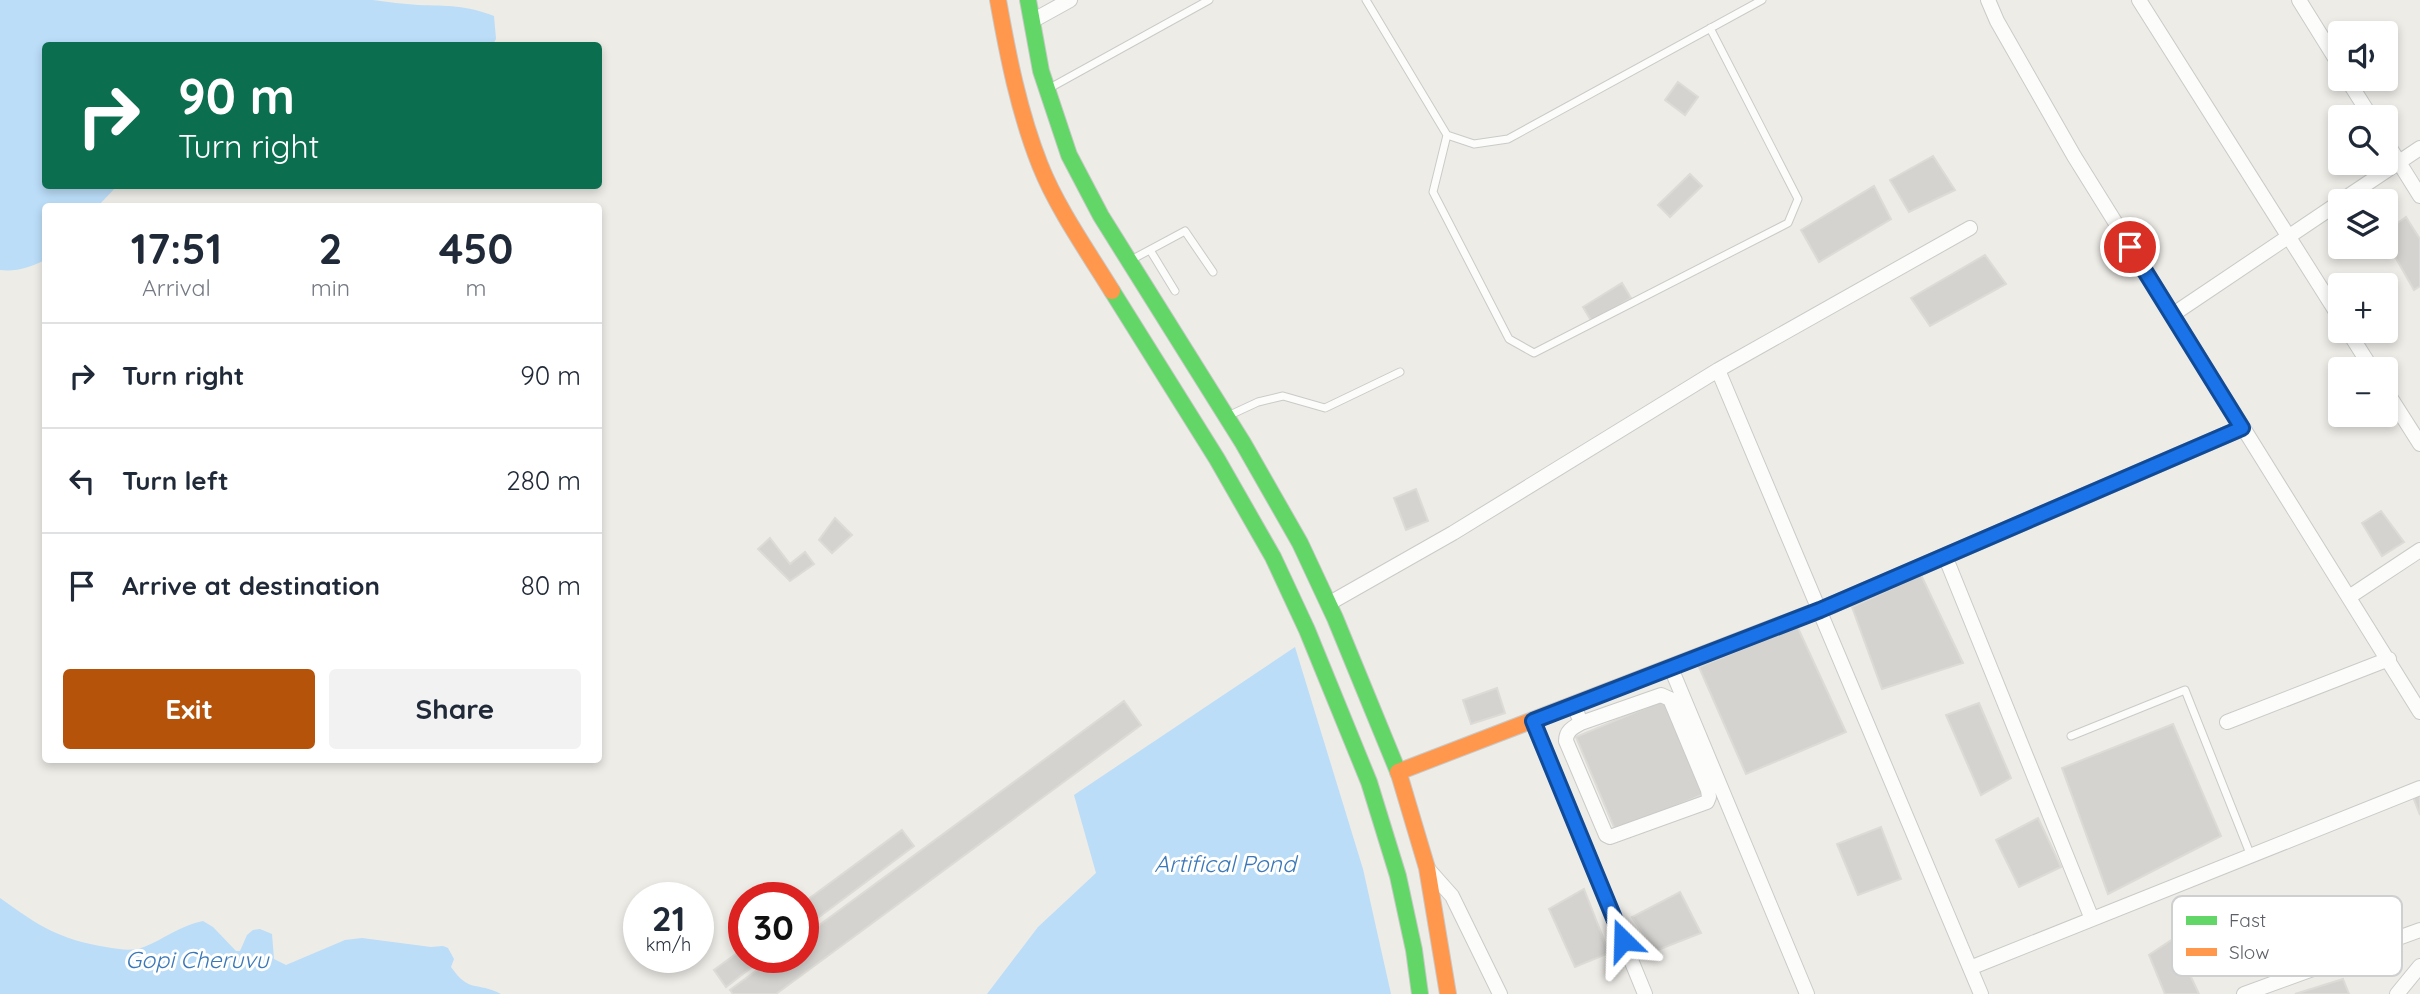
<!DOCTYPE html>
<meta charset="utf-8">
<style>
:root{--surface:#fff;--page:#f2f2f3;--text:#1f2937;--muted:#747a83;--line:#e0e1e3;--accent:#b45309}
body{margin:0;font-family:Quicksand,sans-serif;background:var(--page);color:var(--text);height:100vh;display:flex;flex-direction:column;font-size:26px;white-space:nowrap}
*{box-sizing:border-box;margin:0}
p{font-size:23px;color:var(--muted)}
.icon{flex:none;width:38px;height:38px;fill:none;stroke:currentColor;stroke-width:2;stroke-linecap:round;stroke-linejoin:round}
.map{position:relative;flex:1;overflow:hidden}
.panel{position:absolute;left:42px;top:203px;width:560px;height:560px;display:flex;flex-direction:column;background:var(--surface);border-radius:7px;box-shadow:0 4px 10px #0003}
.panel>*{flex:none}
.top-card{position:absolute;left:42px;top:42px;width:560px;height:147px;border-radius:7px;box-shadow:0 4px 10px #0003;background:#0b6e4f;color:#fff;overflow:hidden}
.controls{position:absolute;left:2328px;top:21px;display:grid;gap:14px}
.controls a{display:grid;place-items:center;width:70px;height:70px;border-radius:7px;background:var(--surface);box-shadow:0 4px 10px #0003;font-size:35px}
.speed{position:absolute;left:623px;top:882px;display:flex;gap:14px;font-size:35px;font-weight:700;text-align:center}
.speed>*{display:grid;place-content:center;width:91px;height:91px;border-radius:50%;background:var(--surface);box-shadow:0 4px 10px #0003;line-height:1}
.speed small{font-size:18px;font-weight:400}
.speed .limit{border:10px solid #d22;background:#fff;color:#111}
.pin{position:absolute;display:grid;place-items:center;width:60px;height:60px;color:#fff;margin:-30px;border:4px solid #fff;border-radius:50%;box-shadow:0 2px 7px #0007}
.me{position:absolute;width:77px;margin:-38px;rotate:338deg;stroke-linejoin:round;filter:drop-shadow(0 0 5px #0008)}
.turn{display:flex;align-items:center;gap:24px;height:147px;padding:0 21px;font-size:32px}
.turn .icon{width:91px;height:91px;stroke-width:2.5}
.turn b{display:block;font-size:49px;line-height:60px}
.eta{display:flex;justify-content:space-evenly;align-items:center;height:119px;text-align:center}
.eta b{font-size:42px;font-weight:800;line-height:49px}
.button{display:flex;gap:14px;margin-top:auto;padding:14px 21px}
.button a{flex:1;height:80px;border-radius:7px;background:var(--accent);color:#fff;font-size:28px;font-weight:800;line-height:80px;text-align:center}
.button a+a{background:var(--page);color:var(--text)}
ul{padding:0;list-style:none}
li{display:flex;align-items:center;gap:21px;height:105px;padding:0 21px;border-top:2px solid var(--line)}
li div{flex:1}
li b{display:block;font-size:26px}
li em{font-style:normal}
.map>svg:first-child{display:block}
</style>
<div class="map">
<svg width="2420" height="994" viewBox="0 0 2420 994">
<rect width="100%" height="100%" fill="#edece7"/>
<path fill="#bbddf8" d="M0 0H373C388 2 403 4 418 5 447 6 466 5 494 16L496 39 492 46H46V186H117L98 206H46L45 260C30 267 17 272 0 270Z
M1295 647 1363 869 1391 994H987L1038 927 1096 873 1074 795Z
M0 898C39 926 58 939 106 947 119 949 131 952 144 947 164 939 181 925 203 921L213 927 236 951H240L247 935 253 930 260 929 272 934 274 959 286 965 345 940 362 938 431 947 443 946 448 948 454 959 451 967C470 994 476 981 501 994H0Z"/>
<path fill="#d4d3d0" stroke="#dcdbd6" stroke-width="2" d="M1678 82 1698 97 1685 115 1665 100Z
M1933 156 1955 190 1909 212 1890 180Z
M1690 174 1702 186 1670 217 1658 205Z
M1874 186 1891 219 1819 262 1801 230Z
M2406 217 2420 239V286L2414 290 2385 239V232Z
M1985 255 2006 284 1930 326 1911 298Z
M1622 283 1631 298 1592 322 1583 307Z
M1416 489 1428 521 1406 530 1394 498Z
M2381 511 2404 542 2382 556 2362 523Z
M835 518 852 535 832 553 819 540Z
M770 538 790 564 805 552 814 564 790 581 758 549Z
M1921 575 1963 663 1882 689 1852 607Z
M1797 626 1846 732 1746 774 1699 667Z
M1497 688 1505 713 1471 724 1463 700Z
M1664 700 1704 794 1616 832 1576 737Z
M1124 701 1141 725 776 994H733L730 990 775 957H803V937Z
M1979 703 2011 778 1981 795 1946 715Z
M2173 724 2221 836 2108 894 2062 768Z
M2420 795V815L2413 797Z
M2038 818 2061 867 2019 887 1996 840Z
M1881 827 1901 879 1858 895 1837 844Z
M902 830 914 846 803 929V903Z
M1584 889 1609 953 1575 967 1549 909Z
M1680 892 1701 933 1655 951 1632 917Z
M2173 939 2199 994H2165L2149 955Z
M744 948V957H765L726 987 714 970Z
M2343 979 2349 994H2295Z"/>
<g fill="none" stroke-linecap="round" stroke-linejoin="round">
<defs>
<path id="lane" d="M1366 0 1447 135 1474 144 1508 139 1762 0
M1048 89 1209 0
M1447 135 1433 192 1509 339 1534 353 1788 223 1798 199 1710 28
M1150 250 1175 291
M1131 260 1185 231 1213 272
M1230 415 1258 402 1283 396 1325 408 1400 372
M2071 736 2185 690 2251 856"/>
<path id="street" d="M1988 0 1997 21 2074 156 2420 712
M2139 0 2340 318
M2299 0 2340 66
M1032 21 1070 0
M2347 79 2371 117
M2385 140 2420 196
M2341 201 2420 148
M2172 315 2340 202
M2348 331 2372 369
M1718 370 1981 994
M2385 389 2420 444
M1945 556 2092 919
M2349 597 2420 550
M1328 604 1453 533 1718 370 1970 228
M1671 668 1807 994
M1574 705 1581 723C1572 728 1566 731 1566 741L1606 835 1610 837 1707 802 1709 797 1708 790 1670 699 1661 695 1581 723
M1533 721 1645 994
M2227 722 2389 659
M1428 869 1452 896 1500 994
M1970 968 2420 788
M2244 994 2420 930
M2397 994 2420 966"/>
<path id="fast" d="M1028 0 1041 71 1069 155 1101 216 1243 443 1300 543 1335 618 1399 774
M1112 291 1217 459 1273 557 1307 630 1369 782 1398 876 1414 950 1420 994
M1832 605 2242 428"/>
<path id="slow" d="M998 0C1008 56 1019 112 1040 165 1057 208 1088 252 1112 291
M1398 772 1832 605
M1399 774 1427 868 1448 994"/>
</defs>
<use href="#lane" stroke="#cacac9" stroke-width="9"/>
<use href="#street" stroke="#cacac9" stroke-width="16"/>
<use href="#fast" stroke="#c9c9c8" stroke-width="18"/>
<use href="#slow" stroke="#c9c9c8" stroke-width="18"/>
<use href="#lane" stroke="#fcfcfb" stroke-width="7"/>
<use href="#street" stroke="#fcfcfb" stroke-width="14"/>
<use href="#fast" stroke="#63d668" stroke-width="16"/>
<use href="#slow" stroke="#ff974d" stroke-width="16"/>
</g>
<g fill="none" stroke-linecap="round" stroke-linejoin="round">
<defs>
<path id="route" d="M1623 940 1533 721 1820 610 2242 428 2130 247"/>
</defs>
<use href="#route" stroke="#114b97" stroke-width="18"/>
<use href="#route" stroke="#1a73e8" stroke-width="12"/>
</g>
<g text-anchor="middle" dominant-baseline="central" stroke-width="6" stroke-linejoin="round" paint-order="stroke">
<g font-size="23" font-style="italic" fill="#3a78b8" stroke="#fff">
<text x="1225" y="863">Artifical Pond</text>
<text x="197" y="959">Gopi Cheruvu</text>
</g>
</g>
<rect x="2172" y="896" width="230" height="80" rx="10" fill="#fff" stroke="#cecfd1" stroke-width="2"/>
<rect x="2186" y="916" width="31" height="9" fill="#63d668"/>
<rect x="2186" y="948" width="31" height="8" fill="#ff974d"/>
<g font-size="19" fill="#5c6066">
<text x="2229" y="927">Fast</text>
<text x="2229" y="959">Slow</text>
</g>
</svg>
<div class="controls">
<a><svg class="icon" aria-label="sound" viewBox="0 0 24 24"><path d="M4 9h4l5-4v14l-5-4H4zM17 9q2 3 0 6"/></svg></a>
<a><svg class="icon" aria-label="search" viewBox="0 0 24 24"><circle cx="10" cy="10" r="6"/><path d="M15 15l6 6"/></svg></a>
<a><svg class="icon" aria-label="layers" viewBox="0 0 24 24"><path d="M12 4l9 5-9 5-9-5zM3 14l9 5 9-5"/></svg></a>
<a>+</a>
<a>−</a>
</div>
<div class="speed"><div>21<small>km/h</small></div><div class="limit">30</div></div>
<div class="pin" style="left:2130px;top:247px;background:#d93025"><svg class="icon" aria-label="arrive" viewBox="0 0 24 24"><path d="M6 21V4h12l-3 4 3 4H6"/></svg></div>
<svg class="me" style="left:1623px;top:940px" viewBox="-20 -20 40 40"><path d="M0-17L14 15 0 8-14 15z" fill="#1a73e8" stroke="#fff" stroke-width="4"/></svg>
<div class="top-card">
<div class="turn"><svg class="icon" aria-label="right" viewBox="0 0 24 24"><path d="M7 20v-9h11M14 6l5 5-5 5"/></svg><div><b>90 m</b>Turn right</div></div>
</div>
<section class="panel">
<div class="eta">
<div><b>17:51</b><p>Arrival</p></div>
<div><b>2</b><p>min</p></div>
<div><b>450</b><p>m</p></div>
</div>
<ul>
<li><svg class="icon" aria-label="right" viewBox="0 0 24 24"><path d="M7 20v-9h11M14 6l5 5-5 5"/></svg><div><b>Turn right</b></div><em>90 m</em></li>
<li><svg class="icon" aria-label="left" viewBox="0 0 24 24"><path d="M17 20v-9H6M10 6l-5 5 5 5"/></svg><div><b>Turn left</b></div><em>280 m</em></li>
<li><svg class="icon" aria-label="arrive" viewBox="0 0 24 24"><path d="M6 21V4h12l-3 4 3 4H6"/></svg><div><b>Arrive at destination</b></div><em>80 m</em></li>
</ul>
<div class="button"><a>Exit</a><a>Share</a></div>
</section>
</div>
